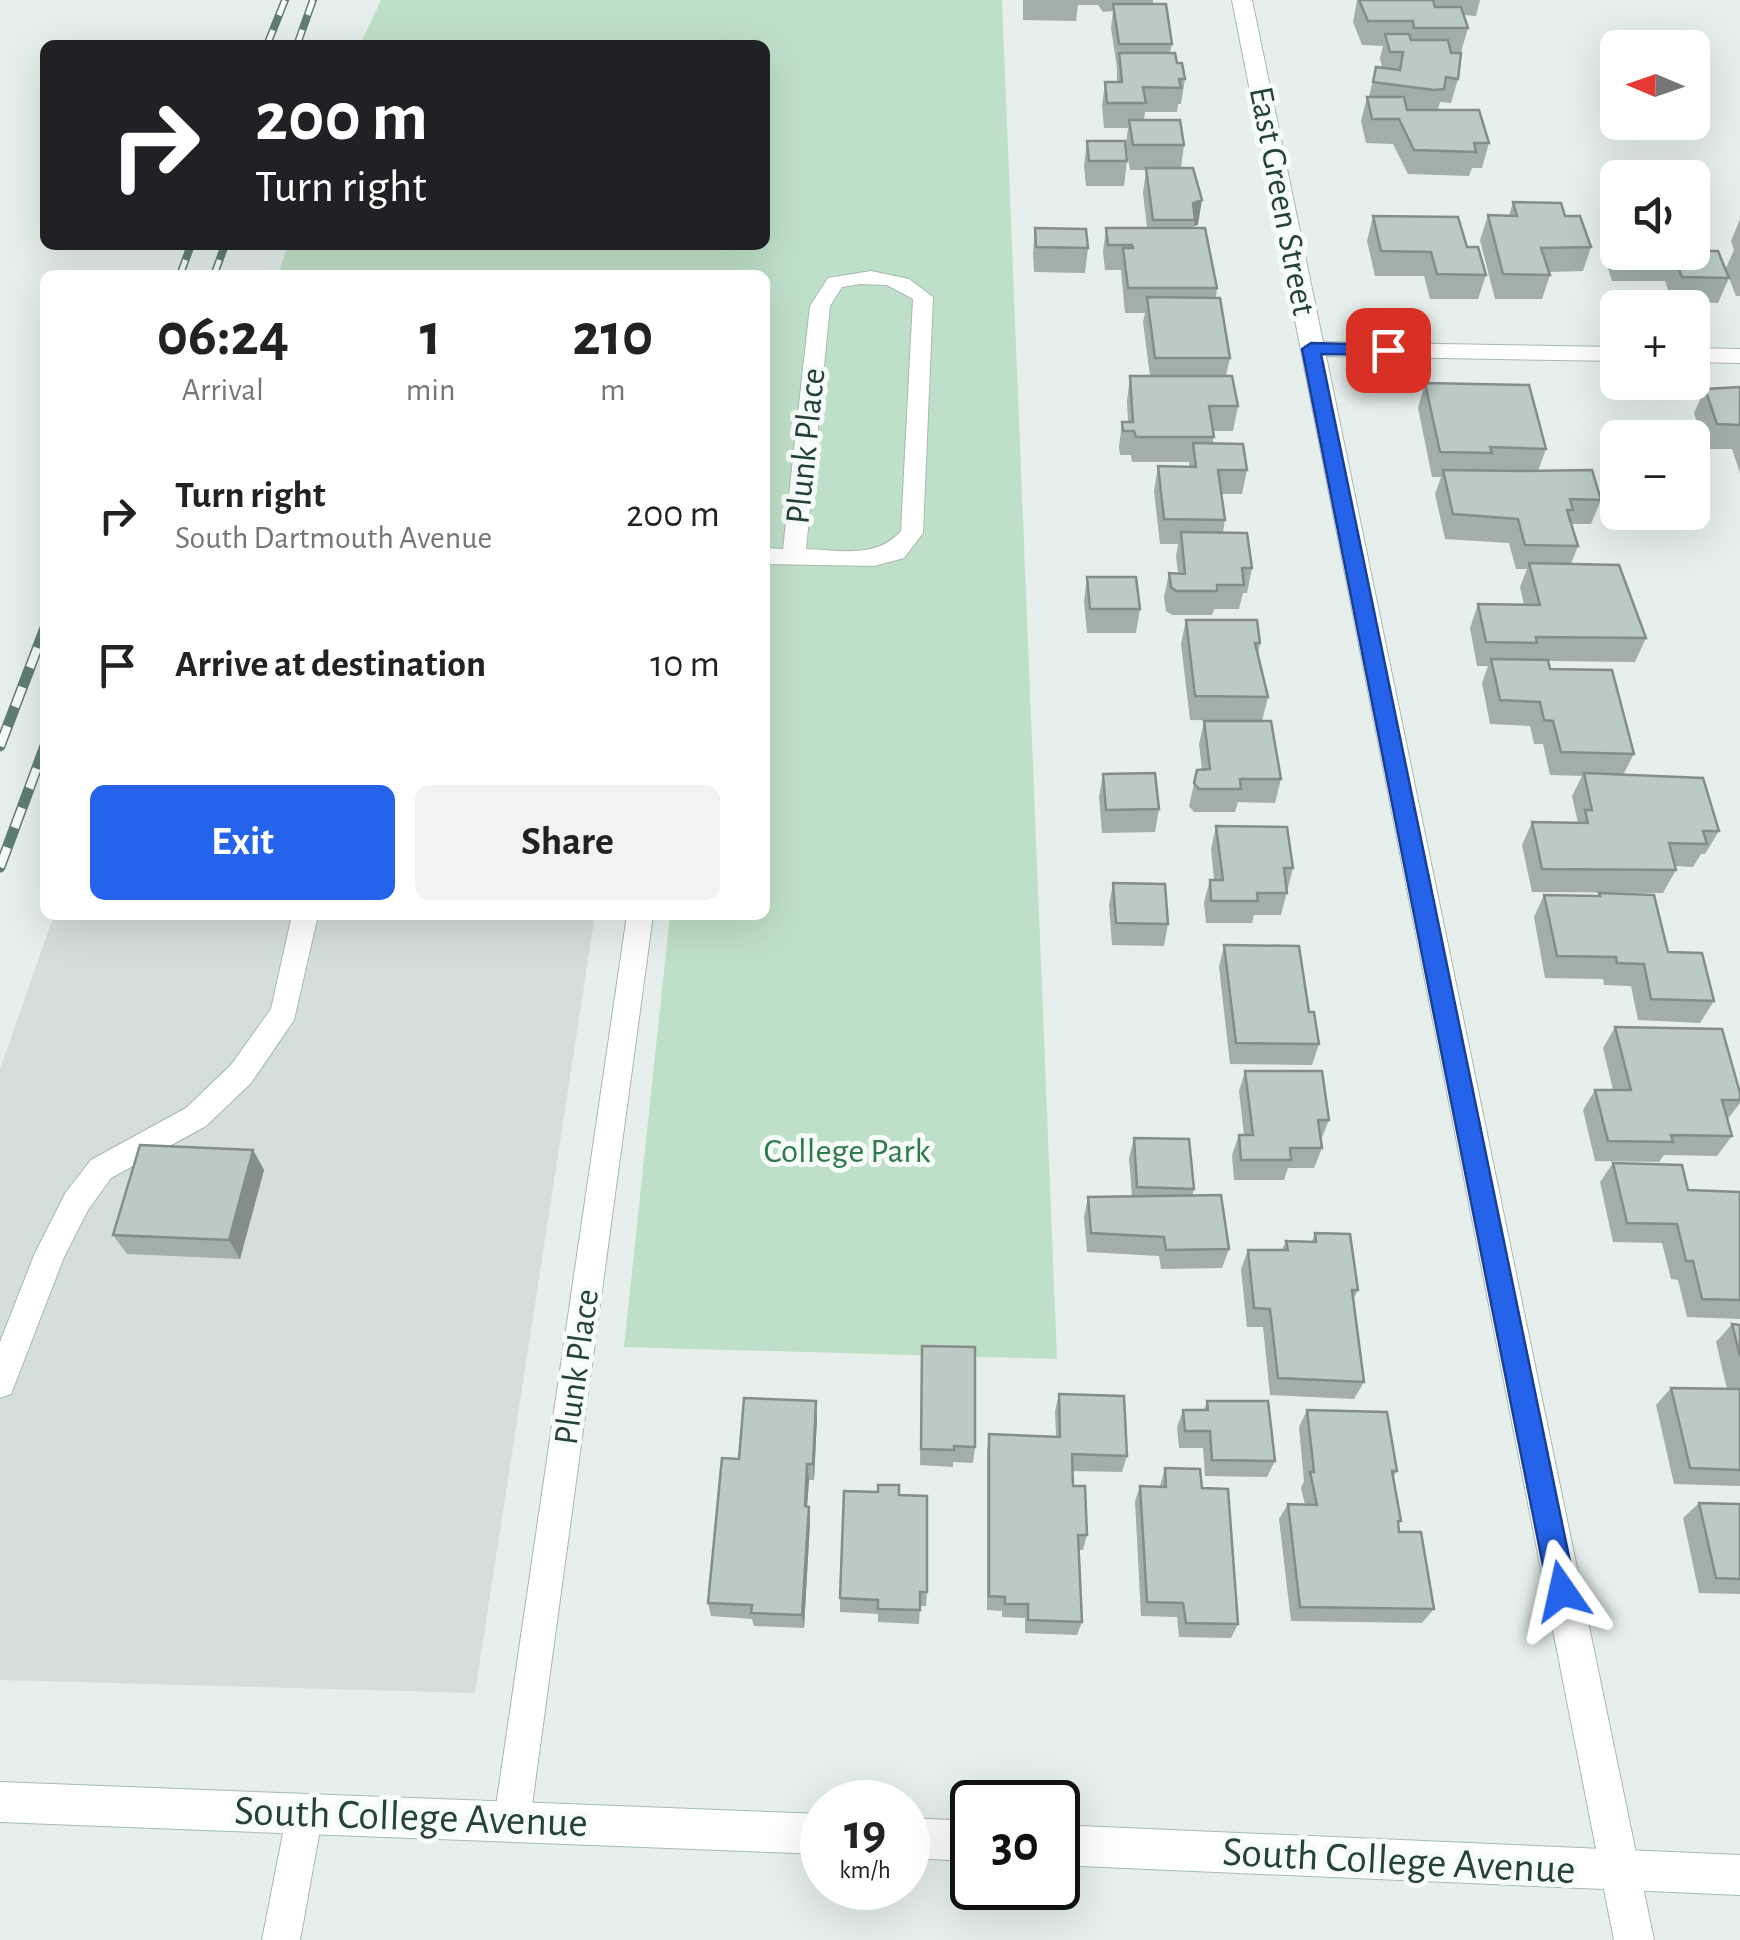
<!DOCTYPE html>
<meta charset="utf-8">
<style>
:root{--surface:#fff;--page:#f2f2f2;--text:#222;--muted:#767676;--accent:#2563eb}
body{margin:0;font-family:"Alegreya Sans",sans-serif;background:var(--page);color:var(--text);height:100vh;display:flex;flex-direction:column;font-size:38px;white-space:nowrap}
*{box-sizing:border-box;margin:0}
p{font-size:32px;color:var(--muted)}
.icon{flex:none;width:55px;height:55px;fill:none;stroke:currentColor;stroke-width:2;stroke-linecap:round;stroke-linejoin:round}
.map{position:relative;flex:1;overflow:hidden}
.drawer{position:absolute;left:40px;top:270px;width:730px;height:650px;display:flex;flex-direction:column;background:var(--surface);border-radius:15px;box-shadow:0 10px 40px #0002}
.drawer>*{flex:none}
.banner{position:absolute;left:40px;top:40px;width:730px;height:210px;border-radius:15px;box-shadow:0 10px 40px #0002;background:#202124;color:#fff;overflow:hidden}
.needle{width:65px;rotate:272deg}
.fabs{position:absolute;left:1600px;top:30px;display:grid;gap:20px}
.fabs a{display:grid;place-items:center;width:110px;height:110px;border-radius:15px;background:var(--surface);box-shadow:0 10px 40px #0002;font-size:50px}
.speed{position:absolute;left:800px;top:1780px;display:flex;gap:20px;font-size:50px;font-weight:700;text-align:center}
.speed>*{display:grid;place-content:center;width:130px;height:130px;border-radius:50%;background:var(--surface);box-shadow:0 10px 40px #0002;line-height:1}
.speed small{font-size:25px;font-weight:400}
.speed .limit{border:5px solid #111;border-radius:15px;background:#fff;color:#111}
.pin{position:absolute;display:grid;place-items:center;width:85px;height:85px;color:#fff;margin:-42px;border-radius:20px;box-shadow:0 5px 15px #0006}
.me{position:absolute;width:110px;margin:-55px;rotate:349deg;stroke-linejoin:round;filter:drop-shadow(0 0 8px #0008)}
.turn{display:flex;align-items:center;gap:35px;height:210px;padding:0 50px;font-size:45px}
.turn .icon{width:130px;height:130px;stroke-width:2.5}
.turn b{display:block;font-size:70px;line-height:85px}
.eta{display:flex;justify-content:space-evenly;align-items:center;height:170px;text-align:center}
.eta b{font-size:60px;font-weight:700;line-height:70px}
.button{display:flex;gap:20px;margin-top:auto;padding:20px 50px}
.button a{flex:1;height:115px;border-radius:15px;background:var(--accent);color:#fff;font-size:40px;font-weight:700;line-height:115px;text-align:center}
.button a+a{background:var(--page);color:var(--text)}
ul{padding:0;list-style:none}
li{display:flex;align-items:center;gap:30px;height:150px;padding:0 50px}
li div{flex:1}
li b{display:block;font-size:38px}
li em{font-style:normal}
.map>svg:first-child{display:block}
</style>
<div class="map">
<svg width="1740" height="1940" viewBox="0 0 1740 1940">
<rect width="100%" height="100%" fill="#e6efeb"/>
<path fill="#d4dfda" d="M54 915H595L475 1693 0 1680V1069Z"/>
<path fill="#bfe0c8" d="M381 0H1002L1057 1359 624 1347 670 915H765V275H278L288 245H765V45H360Z"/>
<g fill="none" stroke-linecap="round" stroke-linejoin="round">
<defs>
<path id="lane" d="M871 271 909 279 933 297 923 533 904 558 874 566 765 564V548L783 549 810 306 828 278ZM860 284 887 285 913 299 901 531C877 559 840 550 806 549L830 306 842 287Z
M292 915H318L294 1020 251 1083 206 1126 111 1178 88 1210 64 1257 11 1394 0 1398V1342L35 1253 66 1192 91 1160 186 1108 231 1065 271 1009Z
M627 915H653L530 1820 525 1833 512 1838 499 1833 494 1820Z
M305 1795 318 1800 323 1813 300 1940H262L287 1813 292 1800Z"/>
<path id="street" d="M1232 0H1252L1323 342 1618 347V361L1326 356 1654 1940H1614Z
M1692 348 1740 349V363L1692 362Z"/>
<path id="secondary" d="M0 1782 822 1814V1854L0 1822Z
M908 1818 972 1821V1861L908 1858Z
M1058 1825 1740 1855V1895L1058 1865Z"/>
</defs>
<use href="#lane" stroke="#a8b8b2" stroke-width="2"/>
<use href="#street" stroke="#a8b8b2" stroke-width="2"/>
<use href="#secondary" stroke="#a4bbb3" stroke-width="2"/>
<use href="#lane" fill="#fff" fill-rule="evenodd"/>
<use href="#street" fill="#fff" fill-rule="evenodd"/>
<use href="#secondary" fill="#fff" fill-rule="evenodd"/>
<defs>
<path id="rail-far1" d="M267 45 285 0
M297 45 313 0
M180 275 191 245
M214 275 225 245"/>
<path id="rail" d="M0 746 45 628
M0 867 45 746"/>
</defs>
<use href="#rail-far1" stroke="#5f7d75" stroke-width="8"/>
<use href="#rail" stroke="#5f7d75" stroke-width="11"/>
<use href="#rail-far1" stroke="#f7fbf9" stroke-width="5" stroke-dasharray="16" stroke-linecap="butt"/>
<use href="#rail" stroke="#f7fbf9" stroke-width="8" stroke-dasharray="21" stroke-linecap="butt"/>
</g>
<path fill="#a1aea9" d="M1023 0H1153V4L1172 44 1170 53 1185 79 1181 104H1178L1177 112H1145L1144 120 1184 145 1181 168 1198 225 1194 226V228L1217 288 1216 297 1230 358 1226 376 1238 406 1233 431H1213V444L1247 470 1242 494H1221L1225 520 1223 532 1252 568 1247 593H1243L1239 609H1214L1212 615H1172L1166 611 1164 597 1169 573H1178L1176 556 1178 544H1160L1154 491 1158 466 1189 467V462H1132L1131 455H1120L1119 447 1122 422H1128L1127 401 1130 376H1150L1143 322 1145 313H1125L1121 270H1105L1103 252 1106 228H1147L1143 193 1146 170H1130L1126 145 1128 128H1104L1102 106 1105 82H1117V68L1111 28 1113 11 1103 12 1098 5H1078L1076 21 1023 20Z
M1357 0H1480L1476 16 1464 15 1468 28 1461 52 1458 79 1451 103 1440 102 1438 110 1489 143 1482 168H1472L1469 176 1408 174 1393 144 1366 143 1361 121 1367 97H1369L1376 67 1382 68 1380 58 1383 46 1362 45 1353 22Z
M1087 141 1127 161 1124 186H1086L1084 166Z
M1513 202 1565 216 1591 247 1583 271 1549 272 1550 275 1542 299H1495L1480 240 1488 215 1509 216Z
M1373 216 1467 247 1486 275 1478 299H1430L1424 276H1375L1367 241Z
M1609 219 1618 220V252H1692L1699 251 1725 270 1734 250 1731 241 1740 219V296H1736L1729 278 1718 303 1672 302 1665 281H1612L1600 244Z
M1035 228 1088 248 1085 273 1034 272 1033 253Z
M1425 383 1546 449 1538 471 1601 500 1591 524H1572L1578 546 1571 564 1646 638 1635 662 1548 661 1550 669 1634 754 1623 775 1719 831 1705 854H1701L1693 867 1675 866 1676 870 1663 893 1532 892 1522 845 1532 822 1578 823 1572 796 1582 776 1550 775 1543 744H1534L1530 726 1490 724 1482 683 1488 666H1477L1470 628 1478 604 1524 605 1520 587 1527 569H1516L1509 543 1445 539 1435 494 1441 477H1432L1418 408Z
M1740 387V473L1732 449H1706L1694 413 1705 389Z
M1087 577 1140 609 1136 633H1087L1084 601Z
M1186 620 1260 643 1258 655 1268 697 1262 721 1190 720 1181 644Z
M1204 721 1281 779 1275 803 1238 802 1235 812H1194L1189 806 1197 770H1202L1199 744Z
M1103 774 1159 809 1155 832 1102 833 1099 797Z
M1216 826 1293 868 1281 915H1254L1252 923H1206L1204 902 1210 880H1214L1211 849Z
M1113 883 1168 924 1164 946 1112 945 1109 905Z
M1599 893 1668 952 1714 1001 1700 1023 1638 1020 1631 986 1604 985 1603 979 1545 978 1534 917 1544 895 1598 896Z
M1224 945 1309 1012 1319 1044 1312 1065 1230 1064 1219 967Z
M1615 1027 1740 1093V1103L1727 1120 1732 1136 1717 1156 1664 1155 1659 1162 1595 1161 1583 1110 1595 1090H1613L1603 1048Z
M1245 1071 1329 1120 1321 1140 1322 1148 1314 1168H1288L1284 1180H1234L1232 1155 1239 1135H1244L1239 1091Z
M1134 1138 1194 1189 1192 1196 1229 1249 1222 1268 1161 1269 1159 1256 1087 1252 1084 1217 1088 1197H1132L1129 1158Z
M253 1150 264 1170 240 1259 127 1254 113 1235Z
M1613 1163 1688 1190 1740 1192V1319L1687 1317 1678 1280 1671 1279 1662 1243 1613 1242 1600 1182Z
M1315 1233 1358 1290 1353 1300 1364 1382 1354 1399 1270 1395 1263 1327H1247L1241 1269 1248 1250H1282L1286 1241H1312Z
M1732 1324 1740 1325V1486L1674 1484 1656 1405 1671 1388 1727 1389 1716 1342Z
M922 1346 975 1447 973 1463 953 1462V1467L920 1465Z
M1059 1394 1127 1456 1122 1472 1073 1471V1486L1087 1535 1083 1550H1079L1082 1622 1077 1635 1025 1633V1618L1002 1617V1611L987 1610V1451L989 1434 1056 1436 1055 1411Z
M1207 1401 1275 1461 1267 1477 1205 1476 1203 1448H1179L1177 1427 1183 1410H1204Z
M1307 1410 1397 1471 1393 1477 1399 1532 1434 1609 1422 1623 1291 1621 1279 1519 1288 1504 1305 1505 1301 1488 1304 1481 1299 1427Z
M817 1418 814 1480H809L807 1506 809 1507 810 1522 804 1628 754 1626 752 1619 711 1616 708 1603 739 1459Z
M1165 1468 1202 1488 1238 1624 1231 1638 1179 1637 1177 1617 1141 1616 1135 1501 1140 1486H1160Z
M899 1495 927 1592 926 1606H920L919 1624 878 1622V1614L840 1612V1598Z
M1699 1503 1740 1504V1594L1699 1593 1683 1518Z"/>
<path fill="#838d89" d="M1202 200 1198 225 1194 226 1195 220 1193 203Z
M253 1150 264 1170 240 1259 229 1240Z
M816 1401 817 1418 814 1480 813 1464Z
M807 1464 809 1480 806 1522 805 1506Z
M809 1507 810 1522 804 1628 802 1615Z"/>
<path fill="#bbcac4" stroke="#838d89" stroke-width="2.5" d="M1359 0H1433L1435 7H1461L1468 28H1414L1413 21H1368Z
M1113 4H1166L1172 44H1119Z
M1385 34H1409L1411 40H1448L1451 53H1461L1458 79 1446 77 1444 89 1434 90 1373 82 1376 67 1400 70 1403 52H1390Z
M1119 53H1175L1177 63H1182L1185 79H1179L1181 88 1143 87 1146 103H1107L1105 82H1122Z
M1367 97H1404L1407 110H1479L1489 143H1474L1476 152 1414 150 1399 119H1372Z
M1129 120H1180L1184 145H1133Z
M1087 141H1125L1127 161H1089Z
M1146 168H1193L1202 200 1193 203 1195 220H1153Z
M1513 202 1561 203 1565 216H1580L1591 247 1541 248 1550 275 1503 274 1488 215 1517 216Z
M1373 216 1458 217 1467 247H1478L1486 275 1437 274 1431 252 1381 251Z
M1609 219 1618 220V245Z
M1035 228 1086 229 1088 248 1036 247Z
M1106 228H1205L1217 288H1128L1123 248H1133L1132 245H1108Z
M1692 237 1699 251H1718L1729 278 1682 277 1674 257 1621 256 1620 252H1692Z
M1147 297 1220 298 1230 358H1155Z
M1130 376H1232L1238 406H1209L1214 437H1136L1134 431H1123L1122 422H1133Z
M1425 383 1529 385 1546 449 1490 447 1492 453 1440 452Z
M1740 387V425L1717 424 1705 389Z
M1193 443 1243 444 1247 470H1218L1225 520 1164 519 1158 466 1196 467Z
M1443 470 1524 471 1592 470 1601 500 1570 499 1573 510H1567L1578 546 1525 545 1518 519 1453 514Z
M1181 532 1247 533 1252 568H1242L1244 585H1217V591H1176L1171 587 1169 573 1185 574Z
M1529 563 1619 565 1646 638 1536 637 1537 643 1486 642 1478 604 1540 605Z
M1087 577H1136L1140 609H1090Z
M1186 620H1257L1260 643H1255L1268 697 1195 696Z
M1491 659 1548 660 1550 669 1612 670 1634 754 1561 752 1553 721 1544 720 1540 702 1500 700Z
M1204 721H1271L1281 779H1240L1241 789H1199L1194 783 1197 770 1210 769Z
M1155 773 1159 809 1106 810 1103 774Z
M1584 773 1703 778 1719 831H1703L1707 844 1669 843 1676 870 1542 869 1532 822 1588 823 1585 810H1592Z
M1216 826 1287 827 1293 868H1284L1287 893H1257L1258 901H1211L1210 880H1223Z
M1113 883 1165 884 1168 924 1116 923Z
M1599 893 1654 895 1668 952 1702 953 1714 1001 1651 999 1644 964 1617 963 1616 957 1557 956 1544 895 1600 896Z
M1224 945 1299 946 1309 1012H1314L1319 1044 1236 1043Z
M1615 1027 1722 1029 1740 1093V1100H1722L1732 1136 1671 1135 1673 1142 1608 1141 1595 1090H1631Z
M1245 1071H1322L1329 1120H1318L1322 1148H1290L1291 1160H1241L1239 1135H1253Z
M1134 1138 1189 1139 1194 1189 1137 1187Z
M140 1145 253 1150 229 1240 113 1235Z
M1613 1163 1682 1165 1688 1190 1740 1192V1300L1702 1299 1693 1261H1686L1677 1224 1627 1223Z
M1221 1195 1229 1249 1166 1250 1164 1237 1091 1233 1088 1197Z
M1315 1233 1350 1234 1358 1290H1352L1364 1382 1278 1378 1270 1309 1254 1308 1248 1250H1288L1286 1241 1316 1242Z
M1732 1324 1740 1325V1356Z
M922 1346 975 1347V1447L954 1446V1450L921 1449Z
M1671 1388 1740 1389V1470L1690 1468Z
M1059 1394 1124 1396 1127 1456 1072 1454 1073 1486H1085L1087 1535H1078L1082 1622 1028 1620V1604H1005V1597L989 1596V1434L1060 1437Z
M744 1398 816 1401 813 1464H807L805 1506 809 1507 802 1615 751 1613 752 1605 708 1603 722 1458 739 1459Z
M1207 1401H1268L1275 1461 1212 1460 1210 1431H1185L1183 1410H1208Z
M1307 1410 1387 1412 1397 1471H1392L1401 1521H1398L1399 1532H1421L1434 1609 1300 1607 1288 1504 1317 1505 1310 1472H1314Z
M1165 1468 1200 1469 1202 1488 1228 1489 1238 1624 1186 1623 1183 1603 1147 1602 1140 1486 1166 1487Z
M878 1485H899V1495L927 1496V1592H920V1610L878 1609V1600L840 1598 844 1491 878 1492Z
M1699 1503 1740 1504V1579L1716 1578Z"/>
<path fill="#2563eb" stroke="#184099" stroke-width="2.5" d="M1311 343 1388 345 1396 350 1388 355 1321 354 1576 1591 1572 1601 1562 1605 1552 1601 1548 1591 1302 349Z"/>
<g text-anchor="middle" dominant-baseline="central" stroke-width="10" stroke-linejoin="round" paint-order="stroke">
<g font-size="35" fill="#24423a" stroke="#f7fbf9">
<text transform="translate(1282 201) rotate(79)">East Green Street</text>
<text transform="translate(806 446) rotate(-84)">Plunk Place</text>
<text transform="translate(577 1367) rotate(-82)">Plunk Place</text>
</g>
<g font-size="35" fill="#2d7a4b" stroke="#f7fbf9">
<text x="847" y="1151">College Park</text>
</g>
<g font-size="42" fill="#24423a" stroke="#f7fbf9">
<text transform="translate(411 1817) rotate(2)">South College Avenue</text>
<text transform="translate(1399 1861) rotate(3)">South College Avenue</text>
</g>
</g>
</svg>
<div class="fabs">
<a><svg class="needle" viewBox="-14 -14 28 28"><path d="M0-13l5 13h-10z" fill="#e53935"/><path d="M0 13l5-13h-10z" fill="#767676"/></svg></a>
<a><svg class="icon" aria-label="sound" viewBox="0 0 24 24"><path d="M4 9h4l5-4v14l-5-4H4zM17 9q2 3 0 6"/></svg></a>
<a>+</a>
<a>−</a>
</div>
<div class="speed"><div>19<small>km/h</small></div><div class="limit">30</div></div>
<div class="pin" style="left:1388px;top:350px;background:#d93025"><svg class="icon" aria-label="arrive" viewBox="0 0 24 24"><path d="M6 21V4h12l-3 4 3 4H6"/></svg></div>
<svg class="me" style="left:1562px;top:1591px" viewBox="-20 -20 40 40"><path d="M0-17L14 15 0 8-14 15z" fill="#2563eb" stroke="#fff" stroke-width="4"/></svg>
<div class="banner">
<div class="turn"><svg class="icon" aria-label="right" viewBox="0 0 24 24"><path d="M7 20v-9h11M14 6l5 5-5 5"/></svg><div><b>200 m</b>Turn right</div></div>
</div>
<section class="drawer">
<div class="eta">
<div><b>06:24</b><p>Arrival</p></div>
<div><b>1</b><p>min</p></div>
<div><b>210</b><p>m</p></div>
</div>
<ul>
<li><svg class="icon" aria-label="right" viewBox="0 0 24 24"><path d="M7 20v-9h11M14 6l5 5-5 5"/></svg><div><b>Turn right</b><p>South Dartmouth Avenue</p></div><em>200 m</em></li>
<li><svg class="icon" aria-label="arrive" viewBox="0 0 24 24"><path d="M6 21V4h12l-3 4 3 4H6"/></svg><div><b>Arrive at destination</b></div><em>10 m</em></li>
</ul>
<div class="button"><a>Exit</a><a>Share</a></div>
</section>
</div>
